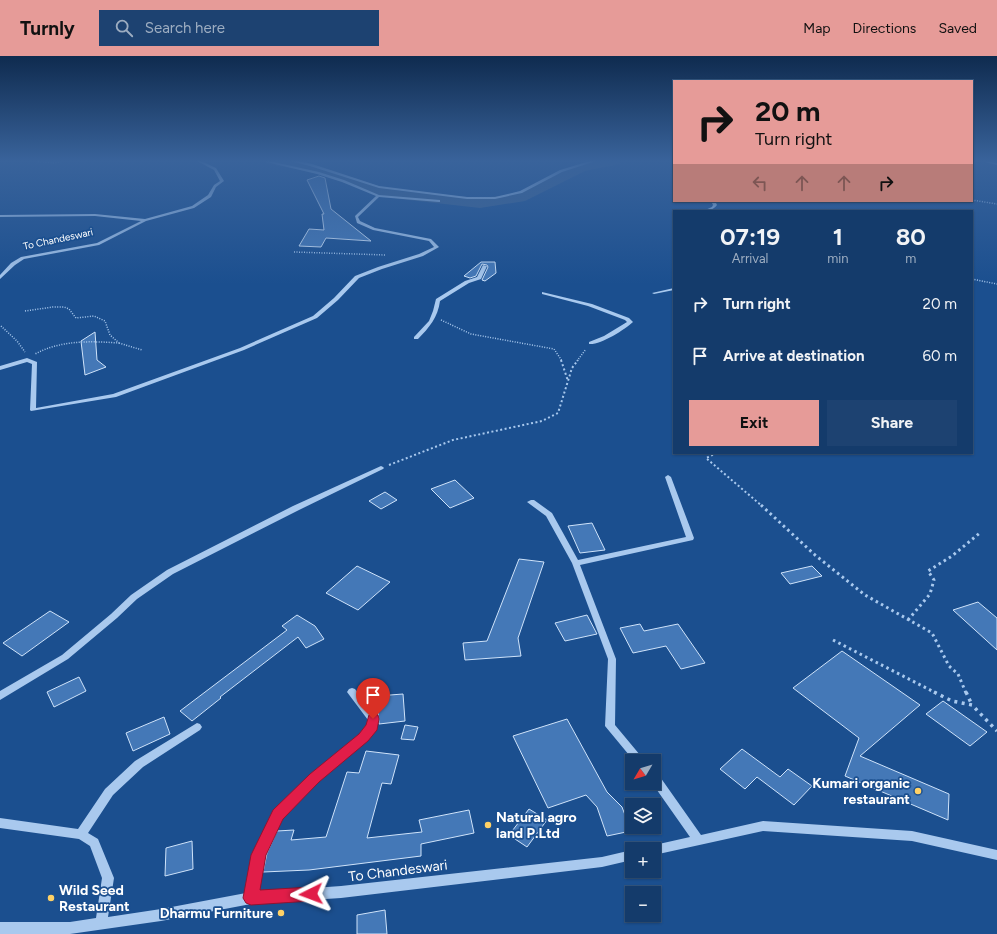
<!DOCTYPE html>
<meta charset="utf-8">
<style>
:root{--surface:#143b6b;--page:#1d4271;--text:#f1f3f6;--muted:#9dadc1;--line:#33557e;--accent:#e69b98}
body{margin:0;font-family:Figtree,sans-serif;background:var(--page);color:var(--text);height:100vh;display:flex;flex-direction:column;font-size:15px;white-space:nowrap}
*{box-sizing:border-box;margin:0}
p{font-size:13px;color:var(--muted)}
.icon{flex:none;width:22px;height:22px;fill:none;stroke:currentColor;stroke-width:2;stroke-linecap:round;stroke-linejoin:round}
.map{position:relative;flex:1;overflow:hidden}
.sheet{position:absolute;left:673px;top:154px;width:300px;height:244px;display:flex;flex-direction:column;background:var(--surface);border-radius:0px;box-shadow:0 1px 3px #0004,0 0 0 1px var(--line)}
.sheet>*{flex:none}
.banner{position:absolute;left:673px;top:24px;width:300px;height:122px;border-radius:0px;box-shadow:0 1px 3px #0004,0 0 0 1px var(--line);background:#e69b98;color:#111;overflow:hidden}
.needle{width:26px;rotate:232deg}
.tools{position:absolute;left:625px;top:698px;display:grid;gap:8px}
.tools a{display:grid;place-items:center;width:36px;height:36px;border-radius:0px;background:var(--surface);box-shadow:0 1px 3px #0004,0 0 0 1px var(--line);font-size:20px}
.pin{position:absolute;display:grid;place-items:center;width:34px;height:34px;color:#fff;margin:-41px -17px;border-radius:50% 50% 50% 0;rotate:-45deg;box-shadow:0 0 4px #0007}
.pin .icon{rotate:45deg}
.me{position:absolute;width:44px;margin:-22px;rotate:267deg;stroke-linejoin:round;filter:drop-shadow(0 0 3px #0008)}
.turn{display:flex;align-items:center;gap:14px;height:84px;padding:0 16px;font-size:18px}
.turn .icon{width:52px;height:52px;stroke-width:2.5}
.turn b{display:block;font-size:28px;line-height:34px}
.lanes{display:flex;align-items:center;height:38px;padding:0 16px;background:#0003;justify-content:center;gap:20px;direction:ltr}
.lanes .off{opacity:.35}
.eta{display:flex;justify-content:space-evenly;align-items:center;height:68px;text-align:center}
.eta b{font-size:24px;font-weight:700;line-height:28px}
.cta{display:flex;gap:8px;margin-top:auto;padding:8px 16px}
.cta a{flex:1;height:46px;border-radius:0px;background:var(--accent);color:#111;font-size:16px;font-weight:700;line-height:46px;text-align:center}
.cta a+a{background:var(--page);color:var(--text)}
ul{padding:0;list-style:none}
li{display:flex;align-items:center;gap:12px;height:52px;padding:0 16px}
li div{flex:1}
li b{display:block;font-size:15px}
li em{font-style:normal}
header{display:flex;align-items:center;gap:24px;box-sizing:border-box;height:56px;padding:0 20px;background:var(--accent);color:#111}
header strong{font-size:19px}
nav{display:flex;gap:22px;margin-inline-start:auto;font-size:14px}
.search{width:280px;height:36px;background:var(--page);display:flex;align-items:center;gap:10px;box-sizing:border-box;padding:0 14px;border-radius:0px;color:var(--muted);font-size:15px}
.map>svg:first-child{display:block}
</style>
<header>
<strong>Turnly</strong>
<div class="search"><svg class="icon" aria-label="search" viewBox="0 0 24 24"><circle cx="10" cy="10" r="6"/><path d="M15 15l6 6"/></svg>Search here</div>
<nav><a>Map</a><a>Directions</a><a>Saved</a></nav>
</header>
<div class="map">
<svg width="997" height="878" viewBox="0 0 997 878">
<rect width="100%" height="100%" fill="#1b4f8f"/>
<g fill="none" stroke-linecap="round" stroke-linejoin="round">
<path fill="#3c6290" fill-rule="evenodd" d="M268 105H296L319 110 382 131 400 135 480 142 517 138 576 109 594 105H621L620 108 585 115 525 145 480 152 400 143 379 139 316 117 269 108Z"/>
</g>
<path fill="#4478b7" stroke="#cfe3fa" d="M319 120 325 122 331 153 371 185 326 182 321 191 299 190 309 173 324 174 322 158H324L307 124Z
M481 206H495L496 217 485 225 482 224 488 211 487 209 482 208 476 220 470 222 464 220Z
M95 276 97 304 106 311 85 319 81 285Z
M455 424 474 442 450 452 431 433Z
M385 436 397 444 381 453 369 445Z
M592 467 605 494 580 497 568 470Z
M519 503 544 506 518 582 521 600 465 604 463 587 487 585Z
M357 510 390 526 358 554 326 537Z
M812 510 822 520 790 528 781 517Z
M978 546 997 562V594L953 554Z
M50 555 69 566 22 600 3 587Z
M297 559 315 570 324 583 306 592 298 581 220 641 221 642 192 665 180 655 287 574 282 570Z
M587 559 597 578 565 585 555 567Z
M640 568 644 575 678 568 705 607 681 613 666 590 633 597 620 572Z
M842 595 920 649 860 700 949 738 948 764 845 720 859 682 793 632Z
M79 621 86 635 54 651 47 636Z
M403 638 405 665 379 668 377 640Z
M943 645 987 676 970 690 926 658Z
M164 661 170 678 133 695 126 677Z
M567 663 607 736 622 751 631 775 607 780 597 751 586 739 548 752 513 680Z
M405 669 418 671 414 684 401 683Z
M742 693 780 721 788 713 812 730 794 749 757 721 745 733 720 713Z
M366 695 399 699 391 728 382 727 367 782 422 776 419 764 469 754 474 777 421 788V800L309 814 263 816 267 797 277 775 294 774 291 784 326 781 347 716 359 717Z
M529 753 547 764 527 791 509 779Z
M192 785 193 813 165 820 166 792Z
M385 854 387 878H357V859Z"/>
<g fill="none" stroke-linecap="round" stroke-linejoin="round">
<path stroke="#a9c9ee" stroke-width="1.5" stroke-dasharray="1 1.5" stroke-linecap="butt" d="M33 105 55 107 62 105
M972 144 997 148
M294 196 386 199
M972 223 997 228
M25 255 53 251H64L69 253 76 262 94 260 105 265 110 279 119 287C90 285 61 284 35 298
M441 264 471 278 554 293 562 305
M1 270 17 285 25 296
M119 287 142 294
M577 305 586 293"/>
<path stroke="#a9c9ee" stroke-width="2" stroke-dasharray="2 2.5" stroke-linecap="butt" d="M561 304 568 325
M717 397 706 402 762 450
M389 409 453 384 542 365 558 357 572 312 578 304"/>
<path stroke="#a9c9ee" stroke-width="3" stroke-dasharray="2.5 3.5" stroke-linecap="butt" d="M761 449 815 499 865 539 932 577 949 610 958 618 966 637
M908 564 930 538 934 524 928 515 952 500 981 476
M833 584 936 637"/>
<path stroke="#a9c9ee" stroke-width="3.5" stroke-dasharray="3 4.5" stroke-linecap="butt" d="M934 636 952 645 972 649 997 675
M966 636 972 649"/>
<path fill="#a9c9ee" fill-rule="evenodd" d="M197 105H201L216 112 224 125 216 131 211 141 194 152 146 165 99 189 24 203 15 209 0 223V219L11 207 21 201 97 187 141 165 95 160 0 161V159L95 158 145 163 192 150 208 139 214 129 220 125 214 114Z
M262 105H269L319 116 344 124 379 139 440 144V146H439L379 141 358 161 360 165 375 172 431 183 439 191 423 200 382 213 359 222 338 244 317 262 244 294 116 341 31 355 30 354 32 308 27 306 0 314V310L27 302 37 306 36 352 113 338 240 292 313 260 334 242 355 220 378 211 419 198 434 191 429 185 373 174 357 167 355 160 376 140 342 126 317 118Z
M290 105H298L312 108 379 130 467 141H495L520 135 560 114 590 105H596L562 116 522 137 495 143H467L379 132 310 110Z
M985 105 997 107V109L985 106Z
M711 145H715L717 149C713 154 709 155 703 155L712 151 713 149Z
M483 209 487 210 481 223 469 227 440 245C438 261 429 272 418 283H414V281L429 265 433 255 436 243 465 225 477 221Z
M674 232V234L654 238 652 237Z
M542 236 592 248 629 262 633 266C624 274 601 289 589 288V286L604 280 627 266 625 264 588 250 542 238Z
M381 410 383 411 384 412 383 413 299 454 173 518 137 543 117 562 68 603 0 644V635L62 599 111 558 131 539 167 514 293 450Z
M668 419 671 421 694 482 693 484 580 509 616 603 615 669 645 705H634L605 670 608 603 572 507 546 460 527 446 531 444H534L552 457 578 504 686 481 665 421Z
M352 632 355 633 376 660 378 663 377 671 366 684 318 725 282 762 264 799 258 836 341 830 602 801 632 794V804L602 811 341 842 251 848 161 865 70 878H0V866H70L96 862 102 822 90 790 79 783 0 772V762L78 773 105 733 135 705 197 667 200 668 202 671 200 674 143 711 113 739 88 777 98 783 114 822 108 861 161 853 246 837 254 799 274 756 310 719 360 678 367 670 368 664 347 636 349 633Z
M654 717 658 718 701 779 763 765 912 775 997 794V804L912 785 763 775 654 799V793H649L650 790 690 781 652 727H654Z"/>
</g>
<linearGradient id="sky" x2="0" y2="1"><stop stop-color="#0f2b4f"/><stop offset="0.46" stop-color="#39639b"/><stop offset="1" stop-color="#39639b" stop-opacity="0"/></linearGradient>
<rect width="997" height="228" fill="url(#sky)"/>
<path fill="#e11d48" stroke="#92132f" d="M373 658 378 659 379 663 377 674 368 685 319 726 283 763 266 799 260 834 311 831 316 833 318 838 316 843 311 845 251 849 246 847 243 842 251 799 273 754 310 718 359 678 366 669 369 659Z"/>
<g fill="#ffd166" stroke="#1b4f8f" stroke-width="1.5">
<circle cx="918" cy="735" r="4"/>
<circle cx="488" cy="769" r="4"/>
<circle cx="51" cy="842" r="4"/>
<circle cx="281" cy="857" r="4"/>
</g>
<g text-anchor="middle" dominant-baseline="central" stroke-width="3.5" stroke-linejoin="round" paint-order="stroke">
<g font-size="10" fill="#fff" stroke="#1b4f8f">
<text transform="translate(58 183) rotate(-12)">To Chandeswari</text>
</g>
<g font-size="14" font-weight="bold" fill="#fff" stroke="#1b4f8f" text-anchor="end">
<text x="910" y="727">Kumari organic<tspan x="910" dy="16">restaurant</tspan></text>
<text x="496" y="761" text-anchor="start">Natural agro<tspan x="496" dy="16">land P.Ltd</tspan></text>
<text x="59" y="834" text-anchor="start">Wild Seed<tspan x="59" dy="16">Restaurant</tspan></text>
<text x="273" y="857">Dharmu Furniture</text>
</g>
<g font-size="14" fill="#fff" stroke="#1b4f8f">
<text transform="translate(398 815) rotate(-7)">To Chandeswari</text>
</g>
</g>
</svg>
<div class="tools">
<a><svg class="needle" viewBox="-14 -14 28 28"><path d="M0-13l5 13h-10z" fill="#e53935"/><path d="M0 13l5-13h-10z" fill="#9dadc1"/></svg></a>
<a><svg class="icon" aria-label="layers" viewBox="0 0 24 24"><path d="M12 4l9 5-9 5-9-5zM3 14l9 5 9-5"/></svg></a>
<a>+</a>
<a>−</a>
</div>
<div class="pin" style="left:373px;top:663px;background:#d93025"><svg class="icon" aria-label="arrive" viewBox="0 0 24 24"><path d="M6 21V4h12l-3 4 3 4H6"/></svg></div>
<svg class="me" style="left:311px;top:838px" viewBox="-20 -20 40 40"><path d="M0-17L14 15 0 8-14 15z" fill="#e11d48" stroke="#fff" stroke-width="4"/></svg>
<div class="banner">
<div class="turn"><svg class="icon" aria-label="right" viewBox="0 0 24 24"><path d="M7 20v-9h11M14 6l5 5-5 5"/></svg><div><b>20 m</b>Turn right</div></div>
<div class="lanes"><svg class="icon off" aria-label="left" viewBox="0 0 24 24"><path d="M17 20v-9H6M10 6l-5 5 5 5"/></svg><svg class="icon off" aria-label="ahead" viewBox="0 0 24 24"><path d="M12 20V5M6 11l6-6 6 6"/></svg><svg class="icon off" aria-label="ahead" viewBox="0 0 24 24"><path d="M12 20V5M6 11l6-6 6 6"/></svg><svg class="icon" aria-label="right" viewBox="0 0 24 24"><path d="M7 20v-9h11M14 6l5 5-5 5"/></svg></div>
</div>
<section class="sheet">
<div class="eta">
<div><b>07:19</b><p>Arrival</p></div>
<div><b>1</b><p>min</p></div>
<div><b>80</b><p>m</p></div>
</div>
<ul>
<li><svg class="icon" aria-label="right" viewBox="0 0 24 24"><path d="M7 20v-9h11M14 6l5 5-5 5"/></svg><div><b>Turn right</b></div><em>20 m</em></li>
<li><svg class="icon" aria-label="arrive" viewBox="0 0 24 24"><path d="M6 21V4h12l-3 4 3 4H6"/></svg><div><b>Arrive at destination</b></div><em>60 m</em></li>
</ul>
<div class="cta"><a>Exit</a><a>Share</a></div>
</section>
</div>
